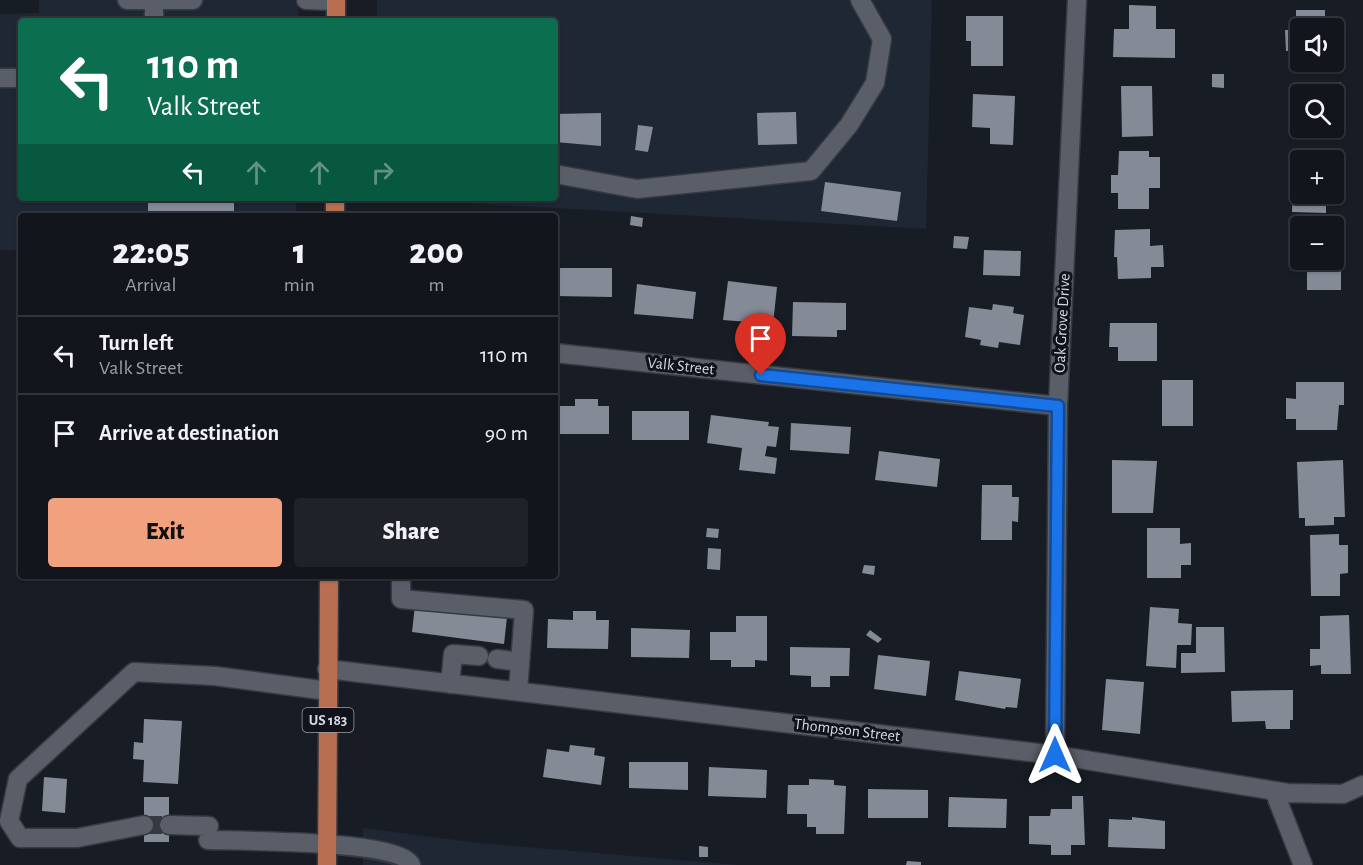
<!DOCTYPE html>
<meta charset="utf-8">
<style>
:root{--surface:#12161c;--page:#1f2329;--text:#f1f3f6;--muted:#9c9fa3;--line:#31353b;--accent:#f2a17e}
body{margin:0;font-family:"Alegreya Sans",sans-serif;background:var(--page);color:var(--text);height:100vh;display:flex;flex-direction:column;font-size:22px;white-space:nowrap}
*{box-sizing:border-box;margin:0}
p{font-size:20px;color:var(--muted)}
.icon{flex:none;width:33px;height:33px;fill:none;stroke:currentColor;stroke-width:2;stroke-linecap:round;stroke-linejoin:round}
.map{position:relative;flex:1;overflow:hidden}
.drawer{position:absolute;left:18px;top:213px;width:540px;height:366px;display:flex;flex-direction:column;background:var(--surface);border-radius:6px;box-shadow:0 2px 4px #0004,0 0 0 2px var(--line)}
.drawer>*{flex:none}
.hud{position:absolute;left:18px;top:18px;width:540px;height:183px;border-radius:6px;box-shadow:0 2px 4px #0004,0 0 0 2px var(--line);background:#0b6e4f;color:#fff;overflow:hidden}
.controls{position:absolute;left:1290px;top:18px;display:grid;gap:12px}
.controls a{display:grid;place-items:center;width:54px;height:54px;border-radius:6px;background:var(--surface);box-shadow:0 2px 4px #0004,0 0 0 2px var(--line);font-size:30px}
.pin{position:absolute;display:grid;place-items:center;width:51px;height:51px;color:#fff;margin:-62px -26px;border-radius:50% 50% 50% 0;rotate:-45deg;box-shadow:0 0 6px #0007}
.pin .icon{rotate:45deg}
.me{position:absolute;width:66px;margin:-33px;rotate:0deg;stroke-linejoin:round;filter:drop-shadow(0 0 4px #0008)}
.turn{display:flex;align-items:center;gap:21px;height:126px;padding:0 30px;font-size:27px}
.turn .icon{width:78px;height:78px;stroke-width:2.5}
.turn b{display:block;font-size:42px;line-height:51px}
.lanes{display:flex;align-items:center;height:57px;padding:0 30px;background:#0003;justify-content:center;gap:30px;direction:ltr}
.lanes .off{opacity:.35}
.eta{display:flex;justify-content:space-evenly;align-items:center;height:102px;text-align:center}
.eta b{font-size:36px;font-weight:800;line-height:42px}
.primary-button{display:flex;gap:12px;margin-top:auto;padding:12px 30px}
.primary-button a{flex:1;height:69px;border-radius:6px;background:var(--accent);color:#111;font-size:24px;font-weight:800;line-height:69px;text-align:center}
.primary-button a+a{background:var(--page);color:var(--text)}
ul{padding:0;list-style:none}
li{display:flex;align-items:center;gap:18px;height:78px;padding:0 30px;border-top:2px solid var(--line)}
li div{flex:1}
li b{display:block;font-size:22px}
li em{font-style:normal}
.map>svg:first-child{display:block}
</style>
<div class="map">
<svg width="1363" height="865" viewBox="0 0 1363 865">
<rect width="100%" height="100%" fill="#181d25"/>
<path fill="#1f2634" d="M39 0H299L298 21H21V198H296V216H21V250H0V14L39 13Z
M377 0H932L926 229 377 198H555V21H377Z
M363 828 479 843 739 865H363Z"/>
<path fill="#858b96" d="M1129 5 1156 6V29H1175V58L1113 57 1114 29H1129Z
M1296 10H1325V28H1300V62H1334V36H1338V65H1296V51H1286L1285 30H1296Z
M966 16H1003V66H971V41H966Z
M1212 74H1224V88L1212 87Z
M1295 82H1341L1340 112H1334V94H1300V128H1326V135L1294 134Z
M1121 86H1152L1153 136 1122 137Z
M973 94 1015 96 1013 145 990 144V128L972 127Z
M796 112 797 144 758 145 757 113Z
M601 113V146L555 142V114Z
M638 125 653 127 648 152 635 150Z
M1119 151H1149V157H1160V188H1149V209H1118V193H1111V175H1118Z
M1294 158 1327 159 1300 160V194H1326V213L1292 212Z
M825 182 901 192 897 221 821 211Z
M148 198H234V216H148Z
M631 216 643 218 642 227 630 225Z
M1150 229V246L1163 245 1164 267H1151V278L1118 279 1117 257H1114L1115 230Z
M954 236 969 237 967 249 953 248Z
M1334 242H1341V290H1307V260H1334Z
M984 250 1021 251 1020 276 983 275Z
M555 268H612V297L555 296Z
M728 281 777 287 773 324 723 320Z
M637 284 696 292 693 319 634 314Z
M793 302 846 303V330H837V337L792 336Z
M993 304 1014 307 1013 313 1024 315 1020 345 999 342 998 348 980 345 981 340 965 337 969 307 992 310Z
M1110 323H1157V361H1118V347H1109Z
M1162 380H1193V426H1162Z
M1296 382H1344V405H1339L1337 430H1296V419H1286V398L1296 399Z
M575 399H598V406H609V434H555V406H575Z
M632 411H689V440H632Z
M711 415 769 422 768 426 779 427 776 447 767 446 765 456 777 458 775 474 739 470 742 448 707 443Z
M791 423 851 427 849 454 790 450Z
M879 451 940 459 937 487 875 480Z
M1112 460 1157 461 1153 513H1112Z
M1343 460 1345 517H1334V525L1305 526V518H1299L1297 462Z
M982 485H1012V497H1019L1018 522 1012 521V540H981Z
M707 528 719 529 718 538 706 537Z
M1147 528H1180V544L1191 543V565H1181V578H1147Z
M1339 534V545H1348V573L1340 574V596H1311L1310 535Z
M708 548 721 549 720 570 707 569Z
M864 565 875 566 874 575 862 573Z
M523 576H541V579H523Z
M415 605 507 617 504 644 412 632Z
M1150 607 1179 609 1178 623 1192 624 1191 645H1177L1176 668 1146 666Z
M573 611H596V620H609L608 649 547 648 548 619 573 620Z
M1349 615 1351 674H1321V665L1310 666V649H1320V616Z
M736 616H767V661L755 660V667H731V660H710V632H736Z
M1196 627H1224L1225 672 1181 673V653H1196Z
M631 628 690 630 689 658 631 657Z
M870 630 882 639 878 643 866 635Z
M790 647 850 648 849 676H830V687H811V676L790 675Z
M878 655 930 661 926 696 874 689Z
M959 671 1021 679 1017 708 1006 707 1005 709 955 700Z
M1106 679 1144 682 1140 734 1102 730Z
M1293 690V720H1290V729H1266L1265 721 1232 722 1231 691Z
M144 719 182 721 178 784 143 782 144 760 133 759 134 742 143 743Z
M570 745 595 748 594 755 605 757 601 785 543 777 547 749 569 752Z
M629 762H688V790L629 788Z
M709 767 767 770 766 798 708 796Z
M44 777 67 779 65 813 42 811Z
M809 779 834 780V785L846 786 844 834H816V827H807V814H787L788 785H809Z
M868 789 928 790V818H868Z
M1072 796H1083L1085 845H1071V855H1051V845L1029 844V816H1050L1051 809H1072Z
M144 797H169V842H144Z
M949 797 1007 799 1006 828 948 827Z
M1132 817 1165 821V849L1108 847 1109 819 1132 820Z
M699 846 708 847V857H699Z
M907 861 921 862V865H906Z"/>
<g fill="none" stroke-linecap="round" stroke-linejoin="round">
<path stroke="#353941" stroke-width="18" stroke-dasharray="18 9" stroke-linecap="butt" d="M144 825H169"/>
<defs>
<path id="minor" d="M127 0H193
M306 0 336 1
M154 21V0
M0 78H21
M555 174 637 189 811 171 849 125 875 83 882 39 860 0
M555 353 1058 406
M401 576V599L524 610 518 691
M497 659 520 662
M327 669 1055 755 1288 793 1343 794 1363 785
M450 684 453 654 479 656
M1055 755 1058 406 1077 0
M1274 791 1303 865
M144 825 77 838H20L9 821 18 779 134 672 215 676 328 691
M169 825 209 826
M208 840C240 841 400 840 411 865"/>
<path id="major" d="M336 21V0
M335 216V198
M327 865 329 576"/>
</defs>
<use href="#minor" stroke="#373a40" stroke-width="21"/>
<use href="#major" stroke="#373a40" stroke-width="21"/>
<use href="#minor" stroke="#595e68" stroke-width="18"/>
<use href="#major" stroke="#b86f51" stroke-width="18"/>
</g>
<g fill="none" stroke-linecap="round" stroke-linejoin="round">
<defs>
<path id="route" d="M761 375 1058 406 1055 755"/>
</defs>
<use href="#route" stroke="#114b97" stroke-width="15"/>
<use href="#route" stroke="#1a73e8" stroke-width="10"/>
</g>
<g text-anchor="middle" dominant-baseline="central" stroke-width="6" stroke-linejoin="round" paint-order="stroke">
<rect fill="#10131c" stroke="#9b9ea5" stroke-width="1.5" x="302.5" y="708" width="51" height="24" rx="4.5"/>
<g font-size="15" font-weight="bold" fill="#d7dae0">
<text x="328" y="720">US 183</text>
</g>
<g font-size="16" fill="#d7dae0" stroke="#10131c">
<text transform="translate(1062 323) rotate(-87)">Oak Grove Drive</text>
<text transform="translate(681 366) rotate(6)">Valk Street</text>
<text transform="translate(847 730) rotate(7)">Thompson Street</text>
</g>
</g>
</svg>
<div class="controls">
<a><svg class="icon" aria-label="sound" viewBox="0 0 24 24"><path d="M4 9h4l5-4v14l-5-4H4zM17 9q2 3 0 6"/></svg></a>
<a><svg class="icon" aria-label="search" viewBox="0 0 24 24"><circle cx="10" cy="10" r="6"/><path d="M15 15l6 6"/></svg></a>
<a>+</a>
<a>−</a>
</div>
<div class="pin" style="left:761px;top:375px;background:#d93025"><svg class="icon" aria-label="arrive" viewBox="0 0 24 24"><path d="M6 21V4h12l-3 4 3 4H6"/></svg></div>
<svg class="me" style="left:1055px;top:755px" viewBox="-20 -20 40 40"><path d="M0-17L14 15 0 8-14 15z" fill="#1a73e8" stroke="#fff" stroke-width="4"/></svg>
<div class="hud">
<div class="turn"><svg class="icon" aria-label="left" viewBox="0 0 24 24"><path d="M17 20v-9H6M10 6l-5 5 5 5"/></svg><div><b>110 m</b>Valk Street</div></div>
<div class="lanes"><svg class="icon" aria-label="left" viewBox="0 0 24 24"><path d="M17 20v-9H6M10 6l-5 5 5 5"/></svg><svg class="icon off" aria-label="ahead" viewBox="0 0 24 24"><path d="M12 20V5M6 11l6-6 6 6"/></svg><svg class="icon off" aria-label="ahead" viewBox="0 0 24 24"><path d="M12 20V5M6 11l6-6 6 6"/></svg><svg class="icon off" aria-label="right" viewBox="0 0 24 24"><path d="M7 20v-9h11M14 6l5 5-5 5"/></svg></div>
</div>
<section class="drawer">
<div class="eta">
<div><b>22:05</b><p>Arrival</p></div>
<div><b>1</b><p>min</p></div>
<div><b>200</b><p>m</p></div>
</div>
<ul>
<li><svg class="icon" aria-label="left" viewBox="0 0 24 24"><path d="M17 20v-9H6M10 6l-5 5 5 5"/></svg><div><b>Turn left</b><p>Valk Street</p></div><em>110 m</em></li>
<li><svg class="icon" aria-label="arrive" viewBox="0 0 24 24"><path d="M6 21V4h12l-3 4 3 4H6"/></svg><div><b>Arrive at destination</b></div><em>90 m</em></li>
</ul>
<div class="primary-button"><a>Exit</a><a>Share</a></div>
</section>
</div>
